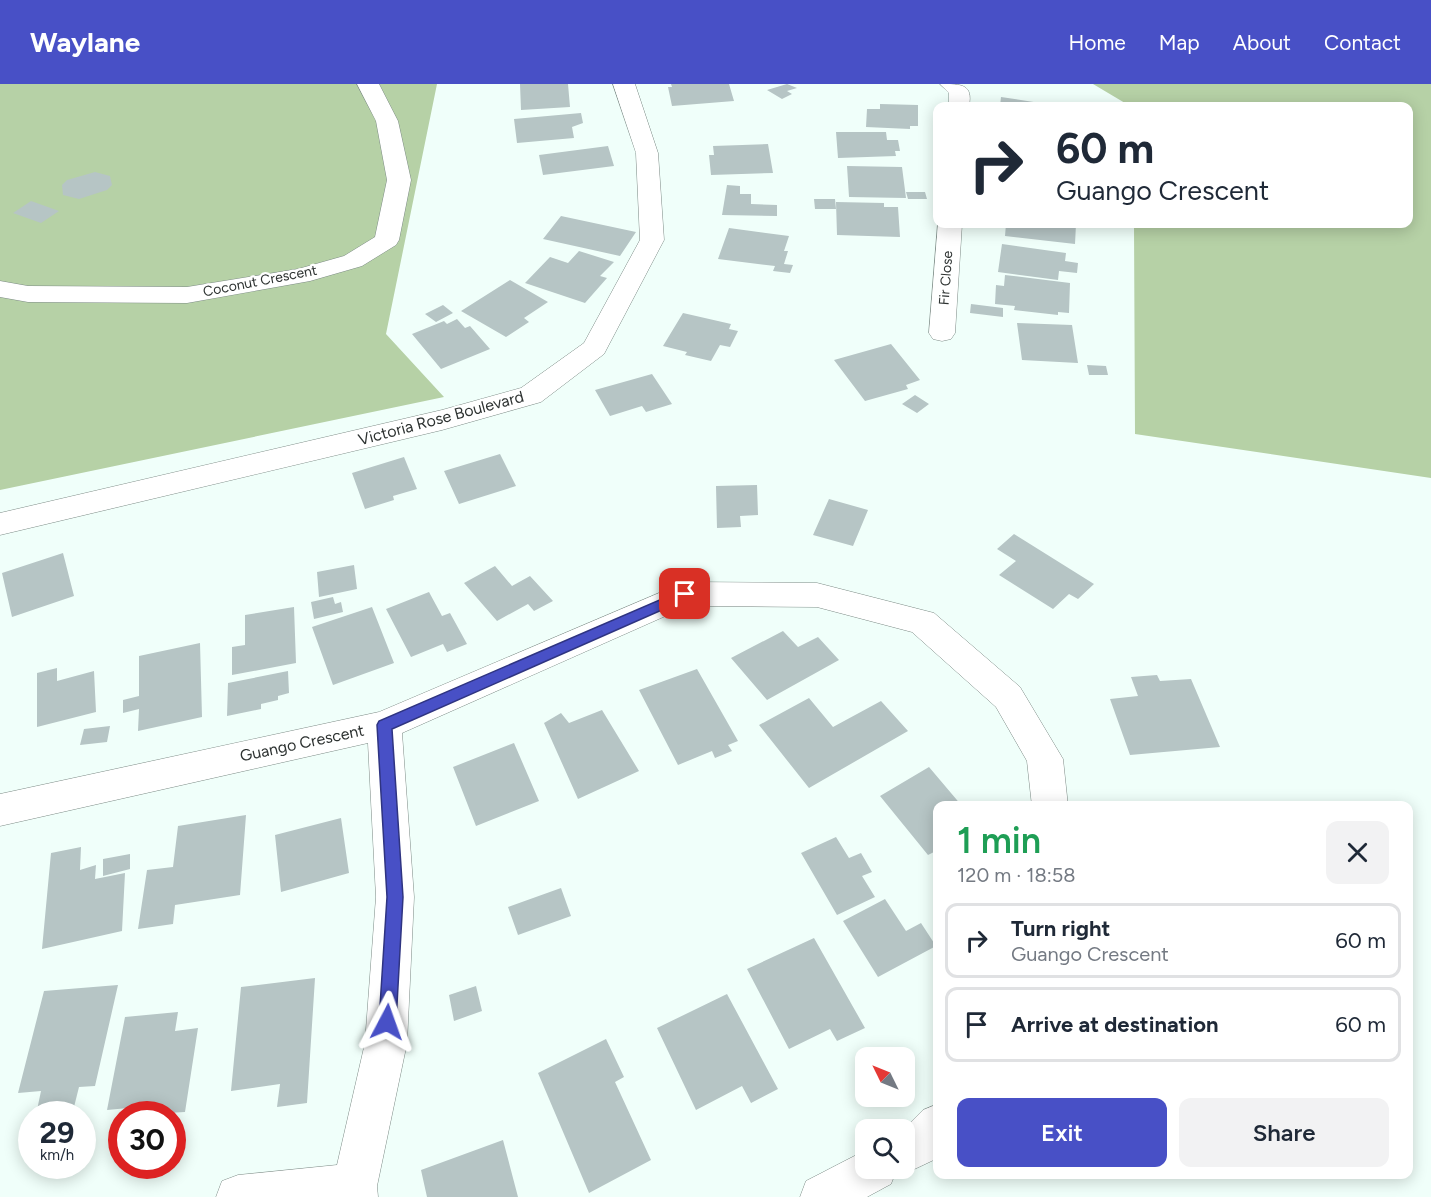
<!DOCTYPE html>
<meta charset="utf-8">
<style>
:root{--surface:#fff;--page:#f2f2f3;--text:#1f2937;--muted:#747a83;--line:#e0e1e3;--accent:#4850c6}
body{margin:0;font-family:Figtree,sans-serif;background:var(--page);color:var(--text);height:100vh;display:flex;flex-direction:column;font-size:22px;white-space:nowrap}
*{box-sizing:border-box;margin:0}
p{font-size:20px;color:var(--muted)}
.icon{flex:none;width:33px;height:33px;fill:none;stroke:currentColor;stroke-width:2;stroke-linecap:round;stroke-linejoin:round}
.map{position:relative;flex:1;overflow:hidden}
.side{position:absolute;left:933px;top:717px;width:480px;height:378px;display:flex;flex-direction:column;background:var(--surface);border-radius:12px;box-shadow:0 3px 15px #0003}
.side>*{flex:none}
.banner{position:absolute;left:933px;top:18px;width:480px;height:126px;border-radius:12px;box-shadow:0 3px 15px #0003;background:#fff;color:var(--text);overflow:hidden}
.needle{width:39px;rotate:313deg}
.tools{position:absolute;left:855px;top:963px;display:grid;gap:12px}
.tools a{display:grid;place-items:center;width:60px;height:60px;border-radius:12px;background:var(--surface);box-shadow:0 3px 15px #0003;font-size:30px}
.speed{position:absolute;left:18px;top:1017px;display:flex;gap:12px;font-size:30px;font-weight:700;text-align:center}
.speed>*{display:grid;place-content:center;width:78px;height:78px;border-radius:50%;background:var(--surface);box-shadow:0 3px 15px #0003;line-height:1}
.speed small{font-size:15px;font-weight:400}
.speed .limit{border:9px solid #d22;background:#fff;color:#111}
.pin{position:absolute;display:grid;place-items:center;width:51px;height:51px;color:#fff;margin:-26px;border-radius:12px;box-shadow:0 3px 9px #0006}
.me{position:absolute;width:66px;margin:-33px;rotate:4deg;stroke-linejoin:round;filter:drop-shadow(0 0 4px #0008)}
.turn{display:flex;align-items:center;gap:21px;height:126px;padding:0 24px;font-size:27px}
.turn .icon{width:78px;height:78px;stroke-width:2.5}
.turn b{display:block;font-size:42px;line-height:51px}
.round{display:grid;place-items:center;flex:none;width:63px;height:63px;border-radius:12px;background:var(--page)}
.overview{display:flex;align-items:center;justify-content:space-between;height:102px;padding:0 24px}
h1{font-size:36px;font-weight:600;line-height:45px;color:#1e9e55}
.action{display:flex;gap:12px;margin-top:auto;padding:12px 24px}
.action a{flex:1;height:69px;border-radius:12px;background:var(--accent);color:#fff;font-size:24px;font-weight:600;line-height:69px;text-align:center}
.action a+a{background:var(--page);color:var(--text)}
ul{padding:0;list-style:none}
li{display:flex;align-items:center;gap:18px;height:75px;margin:0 12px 9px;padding:0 12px;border:3px solid var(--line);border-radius:12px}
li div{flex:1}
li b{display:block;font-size:22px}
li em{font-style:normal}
header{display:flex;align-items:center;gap:36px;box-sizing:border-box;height:84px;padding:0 30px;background:var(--accent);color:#fff}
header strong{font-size:28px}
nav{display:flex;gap:33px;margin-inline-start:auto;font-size:21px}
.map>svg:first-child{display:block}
</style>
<header>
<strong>Waylane</strong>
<nav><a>Home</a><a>Map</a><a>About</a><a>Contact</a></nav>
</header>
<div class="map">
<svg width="1431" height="1113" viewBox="0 0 1431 1113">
<rect width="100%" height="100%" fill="#f0fffa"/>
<path fill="#b6d1a6" d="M0 0H437L386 250 444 313 0 406Z
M1093 0H1431V394L1135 350 1134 140H1408V22H1130Z"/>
<path fill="#b6c5c5" d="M520 0H568L570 23 521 26Z
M671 0H729L734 17 672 22 668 3H672Z
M787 0 797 4 787 7 792 10 782 15 767 6Z
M1001 13 1040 19 1039 22H1000Z
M880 20 918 21V42H910V45L866 43 867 25H880Z
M581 29 583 39 572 43 574 54 517 59 514 35Z
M836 48H886L887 56H898L900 67H895L896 72 838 74Z
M768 60 773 89 711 91 709 71H714L713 62Z
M608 62 614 82 543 91 539 71Z
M847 82 902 83 906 114 849 113Z
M95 88 110 92 112 101 107 106 79 115 63 111 62 101 67 96Z
M727 101 740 102V110H751V120L777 121V132L722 131Z
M906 108H925L927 115H908Z
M814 115H835L836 125H815Z
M31 117 59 127 41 139 13 129Z
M836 118 884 119V123H898L900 153 837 151Z
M561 132 636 148 620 172 543 155Z
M1006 140H1076L1075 160 1005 152Z
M729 144 789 152 784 167H788L784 180 793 181 790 189 773 187 775 182 718 175Z
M1002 160 1066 169 1065 177 1078 179 1077 189 1059 187 1058 196 998 188Z
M579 167 614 178 600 192 607 194 585 219 525 199 550 173 568 179Z
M1005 191 1070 199 1069 229 1058 228V231L1014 226 1015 222 995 220 996 201 1004 202Z
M510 196 548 218 524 234 529 238 506 253 461 227Z
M971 220 1003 224V233L970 229Z
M443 221 453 229 436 238 425 230Z
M683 229 731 240 729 245 738 247 730 263 720 261 711 277 685 271 687 268 663 262Z
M457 235 465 244 470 242 490 265 441 285 412 250 444 237 447 240Z
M1017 239 1072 241 1078 279 1022 276Z
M891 260 920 296 906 301 908 305 865 317 834 276Z
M1087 281 1106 282 1108 291H1089Z
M652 290 672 320 646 328 642 322 610 332 595 306Z
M915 311 929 320 917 329 902 320Z
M500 370 516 402 459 420 444 387Z
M404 373 417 405 393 412 394 416 365 425 352 389Z
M757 401 758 431 740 432 741 443 717 444 716 402Z
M829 415 868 426 853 462 813 451Z
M1014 450 1094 500 1078 515 1069 510 1053 525 999 491 1016 477 997 465Z
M63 469 74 512 12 533 2 489Z
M354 481 357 505 319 513 317 488Z
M495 482 512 502 530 492 553 517 534 527 528 520 497 537 464 499Z
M429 508 442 532 450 529 467 560 447 568 443 560 411 573 386 525Z
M333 513 335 520 341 518 343 528 314 535 311 518Z
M294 523 296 579 232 591V563L245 561V531Z
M372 523 394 579 333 601 312 543Z
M783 547 798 563 818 553 839 576 767 616 731 574Z
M200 559 202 633 138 647 139 625 123 629V616L139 612V572Z
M57 584V597L94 587 96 628 37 643V589Z
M697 585 738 657 728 661 732 667 715 674 712 667 678 681 639 606Z
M288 587 289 609 278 612V616L261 620V625L227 632 228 599Z
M1157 591 1160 597 1191 595 1220 663 1130 671 1110 615 1138 612 1131 593Z
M809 614 833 643 881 617 908 647 809 704 759 641Z
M602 626 639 687 578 715 544 639 561 629 569 639Z
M110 642 107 658 80 661 84 645Z
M514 659 539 717 476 742 453 683Z
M929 683 962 722H938V766L928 771 880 712Z
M246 731 240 811 175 821 173 840 138 845 147 786 173 783 178 742Z
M341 734 349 789 281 808 275 751Z
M836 753 849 774 861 769 872 788 862 792 875 813 837 831 801 769Z
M81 763 80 786 96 781 95 795 125 789 122 847 42 865 51 769Z
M130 770V785L103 792V775Z
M561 804 571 832 518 851 508 823Z
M885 815 906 847 921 839 936 862 878 893 843 837Z
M814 854 865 944 837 957 830 945 789 965 747 885Z
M315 894 307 1019 277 1023 280 1000 231 1007 241 903Z
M118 901 95 1002 79 1003 74 1023 37 1026 41 1007 18 1009 44 907Z
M476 902 482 927 454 937 449 911Z
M727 910 778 1005 751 1019 742 1002 696 1026 657 944Z
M178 928 175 947 198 944 185 1028 147 1030 149 1022 107 1026 125 933Z
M606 955 624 993 615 998 651 1076 589 1109 538 989Z
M503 1056 518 1113H427L421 1086Z"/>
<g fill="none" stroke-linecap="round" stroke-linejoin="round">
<defs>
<path id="minor" d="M357 0H379L398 37 411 96 399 156 396 161 362 182 310 197 187 219 28 218 0 213V197L28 202 187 203 298 185 344 172 375 153 387 96 376 37Z
M613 0H635L658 69 664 156 604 270 541 318 442 346 0 451V429L442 326 521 304 584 259 640 156 636 69Z
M940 0C962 0 973 0 969 22H949V9Z
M938 140H962L955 249 951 255 942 257 933 255 929 249Z
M685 498 817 499 934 529 1020 603 1063 675 1068 722H1032L1027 677 996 623 912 548 817 523 688 522 402 649 414 813 407 959 377 1102 378 1113H216L222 1097 238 1091 337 1081 365 959 376 813 368 659 0 742V710L379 628Z
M938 1020V1074L904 1090 896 1087 891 1100 867 1113H800L806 1097 866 1066V1084H904L903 1046 923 1026Z"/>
</defs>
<use href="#minor" stroke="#7d8b86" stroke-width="1"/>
<use href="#minor" fill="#fff" fill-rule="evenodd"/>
</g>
<path fill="#4850c6" stroke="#2f3481" stroke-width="1.5" d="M685 505 689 507V514L392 645 403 813 396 938 393 944 387 946 381 944 379 938 387 813 377 641 379 637Z"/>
<g text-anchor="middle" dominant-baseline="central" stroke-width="4.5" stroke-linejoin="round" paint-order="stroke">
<g font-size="14" fill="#2d3231" stroke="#fff">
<text transform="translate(946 194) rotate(-86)">Fir Close</text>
<text transform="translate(260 197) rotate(-11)">Coconut Crescent</text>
</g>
<g font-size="16" fill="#2d3231" stroke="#fff">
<text transform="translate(441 334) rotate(-15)">Victoria Rose Boulevard</text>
<text transform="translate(302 659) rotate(-12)">Guango Crescent</text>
</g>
</g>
</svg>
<div class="tools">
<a><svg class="needle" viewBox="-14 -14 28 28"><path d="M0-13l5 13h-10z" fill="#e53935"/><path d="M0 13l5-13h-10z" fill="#747a83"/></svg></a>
<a><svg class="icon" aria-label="search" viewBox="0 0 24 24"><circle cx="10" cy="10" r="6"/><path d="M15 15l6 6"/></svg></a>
</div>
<div class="speed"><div>29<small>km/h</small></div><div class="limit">30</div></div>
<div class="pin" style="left:685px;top:510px;background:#d93025"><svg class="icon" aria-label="arrive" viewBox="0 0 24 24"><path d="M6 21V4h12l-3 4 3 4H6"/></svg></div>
<svg class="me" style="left:387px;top:938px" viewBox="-20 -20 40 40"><path d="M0-17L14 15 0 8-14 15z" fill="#4850c6" stroke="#fff" stroke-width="4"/></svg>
<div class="banner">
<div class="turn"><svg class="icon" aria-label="right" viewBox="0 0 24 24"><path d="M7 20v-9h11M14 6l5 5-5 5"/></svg><div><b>60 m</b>Guango Crescent</div></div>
</div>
<section class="side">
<div class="overview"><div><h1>1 min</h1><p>120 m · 18:58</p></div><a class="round"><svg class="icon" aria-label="close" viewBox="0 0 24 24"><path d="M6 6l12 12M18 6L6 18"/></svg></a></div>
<ul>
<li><svg class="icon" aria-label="right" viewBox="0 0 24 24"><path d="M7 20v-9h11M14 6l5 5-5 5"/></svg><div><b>Turn right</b><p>Guango Crescent</p></div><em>60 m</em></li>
<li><svg class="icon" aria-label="arrive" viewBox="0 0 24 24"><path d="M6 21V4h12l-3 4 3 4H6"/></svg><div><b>Arrive at destination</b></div><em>60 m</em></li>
</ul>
<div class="action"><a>Exit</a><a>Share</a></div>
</section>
</div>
